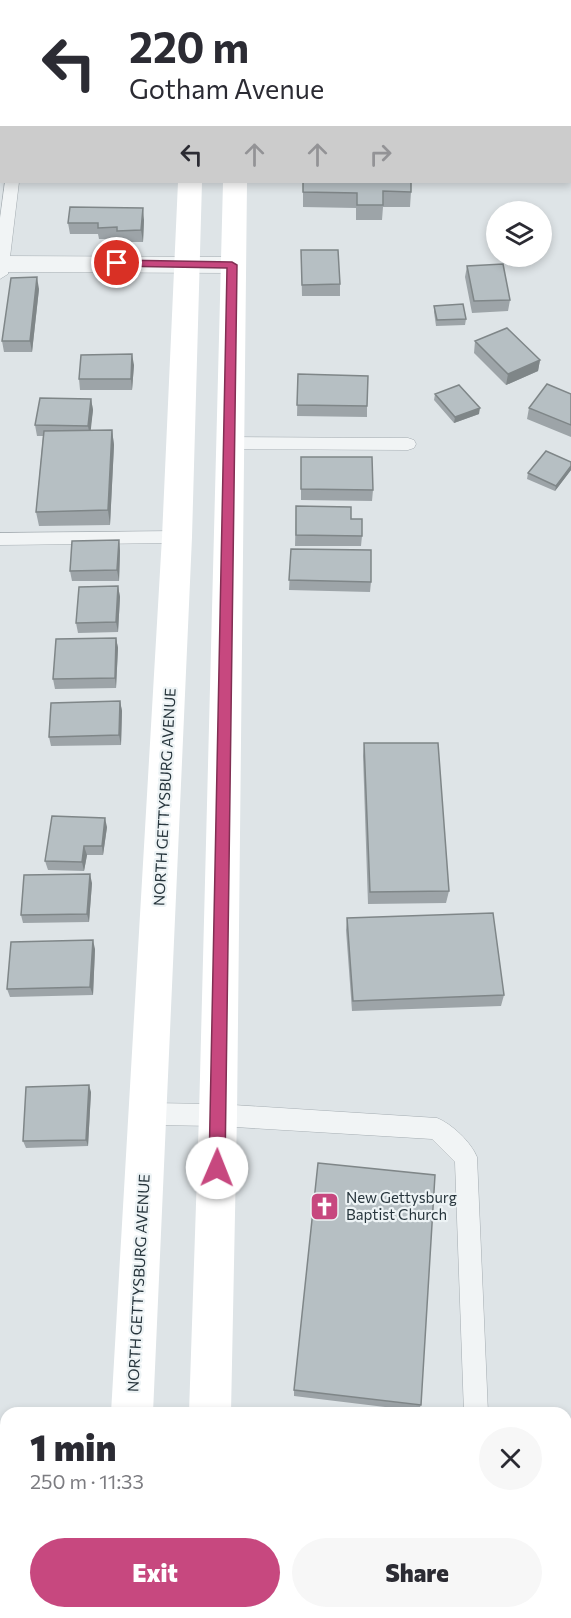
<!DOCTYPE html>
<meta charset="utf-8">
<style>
:root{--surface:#fff;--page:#f7f7f7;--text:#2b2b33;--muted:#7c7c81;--accent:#c7487f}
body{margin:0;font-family:Commissioner,sans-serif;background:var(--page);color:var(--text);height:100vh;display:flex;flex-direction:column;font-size:22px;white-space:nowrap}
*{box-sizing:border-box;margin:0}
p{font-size:20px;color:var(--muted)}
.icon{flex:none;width:33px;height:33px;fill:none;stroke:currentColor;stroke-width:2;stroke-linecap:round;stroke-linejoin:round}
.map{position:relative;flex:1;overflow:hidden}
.side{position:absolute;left:0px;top:1407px;width:572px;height:212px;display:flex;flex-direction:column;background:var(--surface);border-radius:18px 18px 0 0;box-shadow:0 3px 9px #0003}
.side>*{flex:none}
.guide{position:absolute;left:0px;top:0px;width:572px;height:183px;box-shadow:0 3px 9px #0003;background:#fff;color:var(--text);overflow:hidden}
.buttons{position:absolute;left:486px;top:201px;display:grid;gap:12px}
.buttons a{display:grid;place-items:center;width:66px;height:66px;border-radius:50%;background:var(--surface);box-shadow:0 3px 9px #0003;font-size:30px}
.pin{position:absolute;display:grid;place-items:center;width:51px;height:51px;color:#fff;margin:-26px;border:3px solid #fff;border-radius:50%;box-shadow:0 2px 6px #0007}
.me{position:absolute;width:66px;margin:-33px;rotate:1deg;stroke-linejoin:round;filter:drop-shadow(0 0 4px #0008)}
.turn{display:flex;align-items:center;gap:21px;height:126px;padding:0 30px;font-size:27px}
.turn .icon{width:78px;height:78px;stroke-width:2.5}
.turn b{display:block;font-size:42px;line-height:51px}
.lanes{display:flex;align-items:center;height:57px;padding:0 30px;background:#0003;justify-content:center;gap:30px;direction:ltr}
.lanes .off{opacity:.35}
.round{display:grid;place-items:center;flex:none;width:63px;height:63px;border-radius:32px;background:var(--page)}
.summary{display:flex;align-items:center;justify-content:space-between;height:102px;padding:0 30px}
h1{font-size:36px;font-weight:800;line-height:45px}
.action{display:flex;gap:12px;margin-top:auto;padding:12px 30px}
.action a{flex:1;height:69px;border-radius:36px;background:var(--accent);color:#fff;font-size:24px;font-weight:800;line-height:69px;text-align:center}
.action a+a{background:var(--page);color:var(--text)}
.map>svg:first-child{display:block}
</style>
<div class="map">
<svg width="571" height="1618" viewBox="0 0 571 1618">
<rect width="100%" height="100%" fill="#dee4e7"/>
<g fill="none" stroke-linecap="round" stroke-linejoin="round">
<defs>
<path id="service" d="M419 0H431V2H419Z
M5 182H19L8 274 0 279V218Z
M229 437 408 438 414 440 416 444 414 448 408 450 229 449 223 447 221 443 223 439Z
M177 531 183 532 186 537 183 542 177 543 0 545V533Z
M148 1103 218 1104 437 1118C452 1124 471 1142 477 1157L488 1413H464L455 1162 432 1139 218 1126 148 1125 140 1121 137 1114 140 1107Z
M491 1612H517L518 1618H492Z"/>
<path id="minor" d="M571 23V37L570 38V24Z
M0 256 232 257 241 259 245 265 241 271 232 273 0 272Z
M0 1473 6 1474V1516L0 1515Z"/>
</defs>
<use href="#service" stroke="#a4acb1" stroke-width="1"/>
<use href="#minor" stroke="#a4acb1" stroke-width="1"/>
<use href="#service" fill="#f1f4f5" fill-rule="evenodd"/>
<use href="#minor" fill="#f1f4f5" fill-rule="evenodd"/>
<path fill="#fff" fill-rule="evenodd" d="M188 0H210V2H188Z
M230 0H252V2H230Z
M178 182H202L192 537 153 1413H111L162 537Z
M223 182H247L237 1115 231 1413H189L199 1115Z
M116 1612H160V1618H116Z
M193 1612H237V1618H193Z"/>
</g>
<path fill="#9da4a8" d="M303 0H412V2H303Z
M459 0H510V2H459Z
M526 0H571V1Z
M303 182 411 192 410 207H383L382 220H356V208L303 207Z
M144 220 143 242H118V239H99L98 234H70L68 223Z
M301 250 340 284V296H302Z
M467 266 510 300 508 311 472 313 465 277Z
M39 289 32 352H4L2 341Z
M434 306 466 319 465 325 436 326 434 312Z
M475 341 540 360 538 371 506 385 474 353Z
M134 365 132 390H80L79 379Z
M298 374 367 406V417L297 416Z
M435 394 479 414 454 423 434 400Z
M571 394V437L527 419 529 408Z
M91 399 93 410 90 430H112L114 445 110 525 39 526 36 512 43 436H37L35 425Z
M301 457 373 490 372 501 301 500Z
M571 462V470L555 491 527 479 528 473Z
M296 506 351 519 362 536 361 546H295Z
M119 540 120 551 119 581H72L70 571Z
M291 549 371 582 370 592 289 590Z
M118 586 120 597 118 632 78 633 76 623Z
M116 638 118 648 116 688 55 689 53 679Z
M120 701 122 711 121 745 51 746 49 737Z
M364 743 449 891 446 903 368 904 363 756Z
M107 827 103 855H87L84 871 48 870 45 861Z
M92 883 89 922 23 923 21 915Z
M347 918 504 995 501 1006 352 1011 346 930Z
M95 949 93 995 10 997 7 989Z
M91 1092 88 1146 26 1148 23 1141Z
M294 1390 421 1405 418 1411 294 1396Z"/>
<path fill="#7f8688" d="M143 208 144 220 143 242 141 230Z
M37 277 39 289 32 352 30 341Z
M132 354 134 365 132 390 131 379Z
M540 360 538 371 506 385 508 374Z
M91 399 93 410 90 437 88 426Z
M480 408 479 414 454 423 455 417Z
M112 430 114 445 110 525 108 510Z
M571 466V470L555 491 556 486Z
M119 540 120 551 119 581 117 570Z
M118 586 120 597 118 632 116 622Z
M116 638 118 648 116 688 115 678Z
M120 701 122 711 121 745 119 735Z
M105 818 107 827 103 855 102 846Z
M84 846 87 855 84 871 82 862Z
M90 874 92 883 89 922 87 914Z
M93 940 95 949 93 995 90 987Z
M89 1085 91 1092 88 1146 86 1140Z"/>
<path fill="#b6bfc3" stroke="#7f8688" stroke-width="1.5" d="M53 0H82V2H53Z
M570 58H571V81H570Z
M303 182H411V192L383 191V205H357V193L303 192Z
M70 207 143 208 141 230 117 231V227L98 228V223H68Z
M301 250H338L340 284 302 285Z
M503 264 510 300 474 301 467 266Z
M37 277 30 341H2L11 278Z
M463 304 466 319 437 320 434 306Z
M507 328 540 360 508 374 475 341Z
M132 354 131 379H79L81 355Z
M298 374 368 376 367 406 297 405Z
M547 384 571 394V425L529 408Z
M459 385 480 408 455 417 435 394Z
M40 398 91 399 88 426 35 425Z
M112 430 108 510 36 512 44 431Z
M546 451 571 462V466L556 486 528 473Z
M301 457H372L373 490 301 489Z
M296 506 351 507V519H362V536L296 535Z
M119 540 117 570 70 571 72 541Z
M291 549 371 550V582L289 580Z
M118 586 116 622 76 623 79 587Z
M116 638 115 678 53 679 56 639Z
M120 701 119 735 49 737 51 703Z
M364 743H438L449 891 370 892Z
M52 816 105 818 102 846H84L82 862 45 861Z
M90 874 87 914 21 915 24 875Z
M493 913 504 995 353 1001 347 918Z
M93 940 90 987 7 989 11 942Z
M89 1085 86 1140 23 1141 26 1087Z
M318 1163 435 1175 421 1405 294 1390Z
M431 1612H433L435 1618H414Z"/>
<path fill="#c7487f" stroke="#812f53" stroke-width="1.5" d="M117 260 232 262 237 265 225 1168 222 1174 217 1176 211 1174 209 1168 227 268 113 266 112 263Z"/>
<defs>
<symbol id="church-square" viewBox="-11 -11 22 22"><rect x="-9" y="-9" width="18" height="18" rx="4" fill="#c7487f" stroke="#edf3f5"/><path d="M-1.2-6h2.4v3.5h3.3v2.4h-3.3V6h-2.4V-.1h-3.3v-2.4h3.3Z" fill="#fff"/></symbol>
</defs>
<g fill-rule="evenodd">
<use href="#church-square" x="308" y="1190" width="33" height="33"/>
</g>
<g text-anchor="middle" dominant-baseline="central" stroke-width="4.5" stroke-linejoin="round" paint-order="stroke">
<g font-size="15" fill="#28363d" stroke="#edf3f5">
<text transform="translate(164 797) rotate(-87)">NORTH GETTYSBURG AVENUE</text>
<text transform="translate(138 1283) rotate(-87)">NORTH GETTYSBURG AVENUE</text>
</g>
<g font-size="15" fill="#28363d" stroke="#edf3f5" text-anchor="start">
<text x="346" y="1197">New Gettysburg<tspan x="346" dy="17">Baptist Church</tspan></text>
</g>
</g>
</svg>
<div class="buttons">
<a><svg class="icon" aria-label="layers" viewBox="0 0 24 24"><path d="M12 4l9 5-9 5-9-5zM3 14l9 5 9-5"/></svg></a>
</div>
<div class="pin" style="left:117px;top:263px;background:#d93025"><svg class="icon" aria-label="arrive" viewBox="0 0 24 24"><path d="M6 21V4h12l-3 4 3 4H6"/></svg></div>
<svg class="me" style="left:217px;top:1168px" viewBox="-20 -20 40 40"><circle r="19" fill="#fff"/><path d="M0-13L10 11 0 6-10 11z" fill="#c7487f"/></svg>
<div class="guide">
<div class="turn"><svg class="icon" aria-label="left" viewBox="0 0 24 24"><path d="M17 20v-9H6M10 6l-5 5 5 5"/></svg><div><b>220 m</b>Gotham Avenue</div></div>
<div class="lanes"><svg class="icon" aria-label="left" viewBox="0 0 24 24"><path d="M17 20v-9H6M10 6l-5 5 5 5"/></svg><svg class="icon off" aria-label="ahead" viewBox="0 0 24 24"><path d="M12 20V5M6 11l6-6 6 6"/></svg><svg class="icon off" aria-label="ahead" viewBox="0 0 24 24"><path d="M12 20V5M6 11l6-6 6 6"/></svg><svg class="icon off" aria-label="right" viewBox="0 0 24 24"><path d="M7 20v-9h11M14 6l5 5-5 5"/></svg></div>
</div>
<section class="side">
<div class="summary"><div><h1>1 min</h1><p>250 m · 11:33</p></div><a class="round"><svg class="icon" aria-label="close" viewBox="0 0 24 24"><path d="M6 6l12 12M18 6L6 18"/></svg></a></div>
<div class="action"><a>Exit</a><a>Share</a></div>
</section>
</div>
